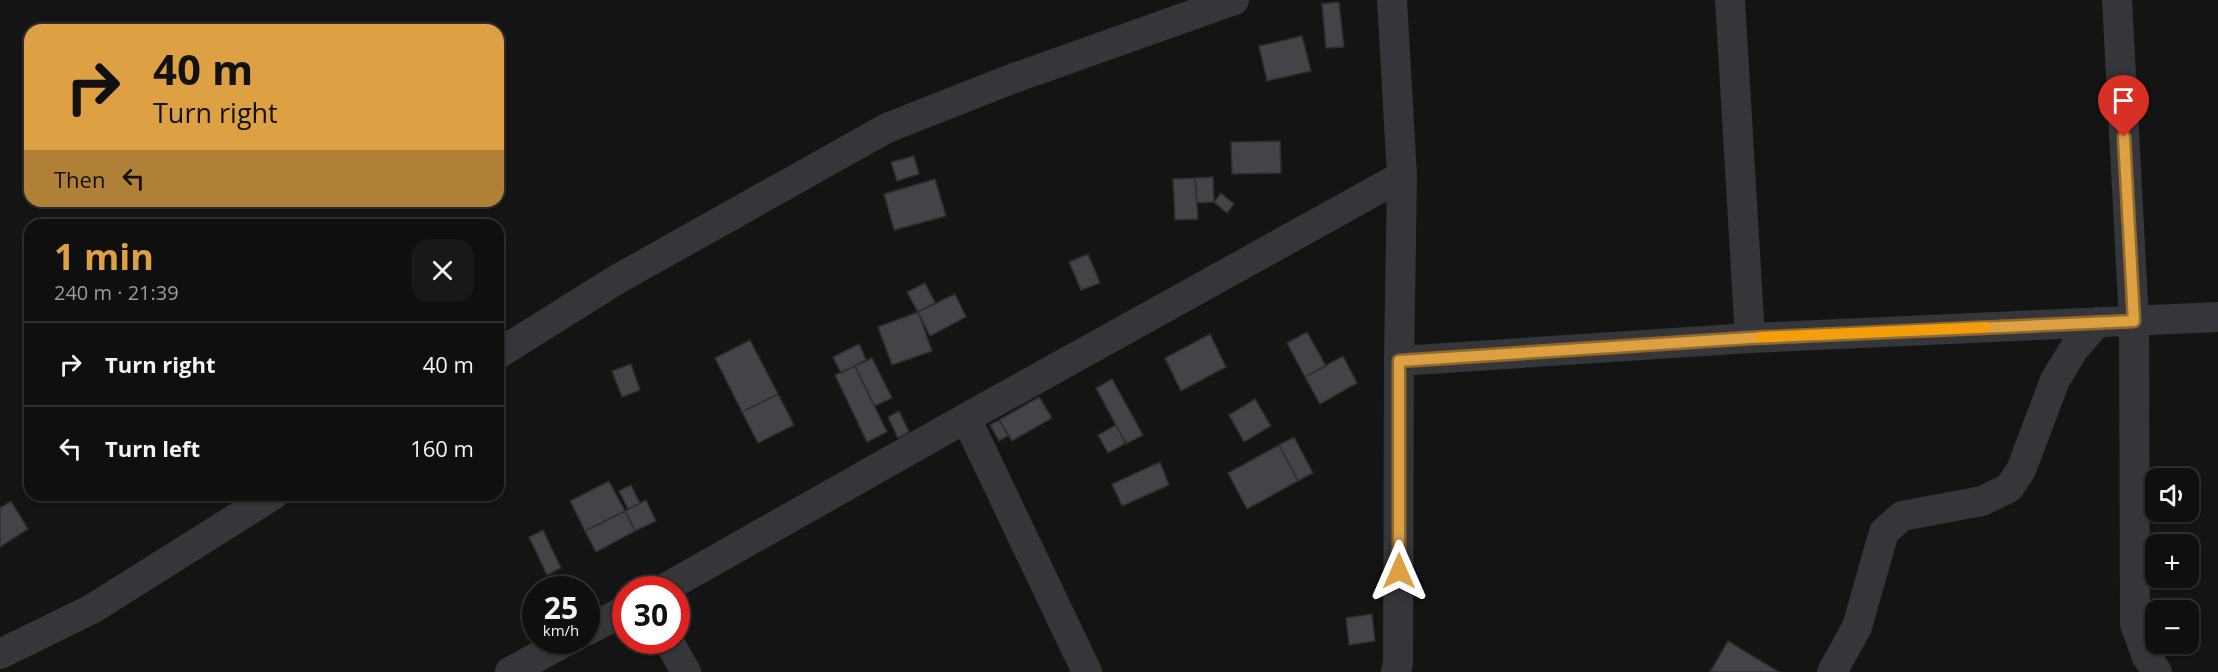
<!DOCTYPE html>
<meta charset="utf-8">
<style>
:root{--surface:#0f0f10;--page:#181819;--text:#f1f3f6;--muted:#9b9c9f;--line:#2f2f30;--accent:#dda144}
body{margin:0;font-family:"Open Sans",sans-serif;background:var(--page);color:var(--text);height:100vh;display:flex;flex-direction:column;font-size:22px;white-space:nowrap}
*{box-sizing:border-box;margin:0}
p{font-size:20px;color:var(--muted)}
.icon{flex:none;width:33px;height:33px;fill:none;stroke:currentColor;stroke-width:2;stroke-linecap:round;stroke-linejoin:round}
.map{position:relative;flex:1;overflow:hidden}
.side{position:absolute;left:24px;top:219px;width:480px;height:282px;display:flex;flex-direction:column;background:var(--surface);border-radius:18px;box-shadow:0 2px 4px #0004,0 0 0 2px var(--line)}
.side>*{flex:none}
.top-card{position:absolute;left:24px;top:24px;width:480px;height:183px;border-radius:18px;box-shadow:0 2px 4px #0004,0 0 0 2px var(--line);background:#dda144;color:#111;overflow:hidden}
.tools{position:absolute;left:2145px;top:468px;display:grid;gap:12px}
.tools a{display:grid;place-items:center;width:54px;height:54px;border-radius:12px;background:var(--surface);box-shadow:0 2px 4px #0004,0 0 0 2px var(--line);font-size:30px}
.speed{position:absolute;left:522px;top:576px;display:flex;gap:12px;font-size:30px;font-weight:700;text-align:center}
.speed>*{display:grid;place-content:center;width:78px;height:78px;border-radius:50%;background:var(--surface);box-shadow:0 2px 4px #0004,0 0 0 2px var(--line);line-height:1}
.speed small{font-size:15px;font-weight:400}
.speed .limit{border:9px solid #d22;background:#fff;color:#111}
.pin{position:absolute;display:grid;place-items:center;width:51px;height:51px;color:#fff;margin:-62px -26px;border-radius:50% 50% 50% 0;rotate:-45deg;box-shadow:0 0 6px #0007}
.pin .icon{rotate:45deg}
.me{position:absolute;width:66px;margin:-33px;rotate:0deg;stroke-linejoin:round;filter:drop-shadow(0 0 4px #0008)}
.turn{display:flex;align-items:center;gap:21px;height:126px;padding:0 30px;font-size:27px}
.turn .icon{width:78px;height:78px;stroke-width:2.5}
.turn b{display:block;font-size:42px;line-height:51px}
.then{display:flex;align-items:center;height:57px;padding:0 30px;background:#0003;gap:12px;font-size:22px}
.round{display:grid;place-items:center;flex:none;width:63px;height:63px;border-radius:18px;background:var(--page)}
.headline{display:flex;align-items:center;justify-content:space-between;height:102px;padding:0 30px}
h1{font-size:36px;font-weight:700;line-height:45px;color:var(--accent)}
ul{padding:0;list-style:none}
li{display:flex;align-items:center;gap:18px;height:84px;padding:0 30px;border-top:2px solid var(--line)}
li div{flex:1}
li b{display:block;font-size:22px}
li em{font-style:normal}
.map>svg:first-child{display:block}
</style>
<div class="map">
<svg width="2218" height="672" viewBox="0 0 2218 672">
<rect width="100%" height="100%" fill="#141415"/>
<path fill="#434448" stroke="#2e2e31" stroke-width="1.5" d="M1339 2 1344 47 1326 48 1322 4Z
M1302 36 1311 71 1267 81 1259 46Z
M1280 141 1281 173 1232 174 1231 142Z
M914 156 919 174 897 181 891 162Z
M1213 177 1214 202 1197 203 1195 178Z
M1195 178 1198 219 1175 220 1173 179Z
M935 179 946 216 894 230 884 194Z
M1221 193 1234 204 1227 213 1214 202Z
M1088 254 1100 283 1081 290 1069 262Z
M925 283 935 303 918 312 907 292Z
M955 294 966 317 930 336 918 312Z
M918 312 932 351 892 365 878 327Z
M1307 332 1326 366 1305 377 1287 343Z
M1210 334 1226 367 1181 391 1165 358Z
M750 340 778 394 742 412 715 358Z
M859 344 866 360 841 373 833 357Z
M1343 356 1357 383 1320 404 1305 377Z
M872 358 892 398 874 406 855 366Z
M631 364 640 390 622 397 612 371Z
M855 366 887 432 867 442 835 375Z
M1112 379 1143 435 1126 444 1096 388Z
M778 394 794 425 758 443 742 412Z
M1039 397 1052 418 1012 441 999 420Z
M1255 399 1271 426 1244 442 1229 415Z
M899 411 909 432 898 438 888 417Z
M999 420 1008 436 999 441 990 425Z
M1116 425 1126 443 1108 453 1098 435Z
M498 430 505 446 498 449Z
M1294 437 1313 473 1298 481 1279 445Z
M1279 445 1298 481 1247 509 1228 473Z
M1160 462 1169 485 1122 506 1112 484Z
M609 481 625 511 585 531 570 501Z
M631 485 640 503 628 509 619 491Z
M646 500 656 521 635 531 625 511Z
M11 501 28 529 0 547V508Z
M625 511 635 531 596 552 585 531Z
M543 530 561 568 547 575 529 537Z
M1372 614 1375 641 1349 645 1346 618Z
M1728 641 1779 672H1710Z"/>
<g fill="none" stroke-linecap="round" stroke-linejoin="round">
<path stroke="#35363a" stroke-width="30" d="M1392 0 1402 176 1399 361 1398 664 1396 672
M1730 0 1750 338
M2117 0 2134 321 2135 624 2147 657 2157 672
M498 354 616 280 887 128 1014 78 1234 0
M1399 361 1750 338 2218 317
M966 418 1087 672
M662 590 966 418 1402 176
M586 631 626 610
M668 640 686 672
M0 654 92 609 273 495
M510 672 568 640
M1832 672 1857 627 1884 532 1902 516 1982 501 2009 488 2021 470 2055 380 2074 349 2097 322"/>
</g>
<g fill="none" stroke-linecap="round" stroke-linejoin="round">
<defs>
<path id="route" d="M1399 571V361L1750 338 2134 321 2124 137"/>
</defs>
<use href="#route" stroke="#90692c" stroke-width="15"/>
<use href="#route" stroke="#dda144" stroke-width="10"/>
<path stroke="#f59e0b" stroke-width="10" d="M1760 337 1986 327"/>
</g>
</svg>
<div class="tools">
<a><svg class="icon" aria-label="sound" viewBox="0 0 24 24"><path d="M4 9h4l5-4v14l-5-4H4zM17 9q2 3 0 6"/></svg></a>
<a>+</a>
<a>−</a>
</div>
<div class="speed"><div>25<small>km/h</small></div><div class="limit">30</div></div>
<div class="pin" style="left:2124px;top:137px;background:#d93025"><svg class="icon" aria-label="arrive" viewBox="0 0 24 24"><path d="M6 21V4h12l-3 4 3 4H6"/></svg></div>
<svg class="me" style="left:1399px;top:571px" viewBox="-20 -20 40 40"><path d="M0-17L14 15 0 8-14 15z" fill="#dda144" stroke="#fff" stroke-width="4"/></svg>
<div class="top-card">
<div class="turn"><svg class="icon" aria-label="right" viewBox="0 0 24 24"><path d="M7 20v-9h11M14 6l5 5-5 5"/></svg><div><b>40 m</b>Turn right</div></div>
<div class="then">Then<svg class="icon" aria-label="left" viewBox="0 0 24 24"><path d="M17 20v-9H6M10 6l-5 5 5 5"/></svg></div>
</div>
<section class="side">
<div class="headline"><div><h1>1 min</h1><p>240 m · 21:39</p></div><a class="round"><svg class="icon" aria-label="close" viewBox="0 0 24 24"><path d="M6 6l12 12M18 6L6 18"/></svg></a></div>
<ul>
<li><svg class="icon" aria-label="right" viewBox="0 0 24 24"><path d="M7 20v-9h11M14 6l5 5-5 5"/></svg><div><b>Turn right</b></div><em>40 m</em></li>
<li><svg class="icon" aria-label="left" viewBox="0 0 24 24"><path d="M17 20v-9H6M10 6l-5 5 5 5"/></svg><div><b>Turn left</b></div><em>160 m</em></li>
</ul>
</section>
</div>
